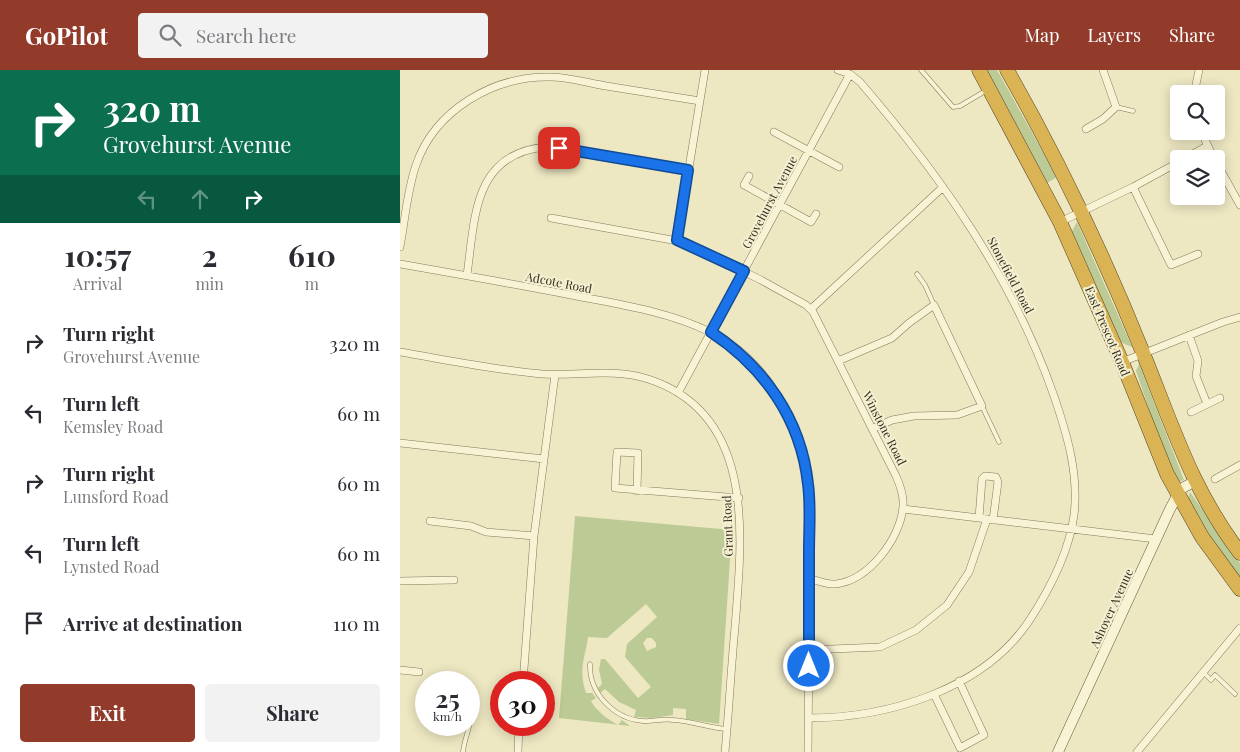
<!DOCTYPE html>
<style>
:root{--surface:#fff;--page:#f2f2f3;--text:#2b2b33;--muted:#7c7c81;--accent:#933b2b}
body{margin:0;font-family:"Playfair Display",serif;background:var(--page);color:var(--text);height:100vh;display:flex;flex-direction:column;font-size:19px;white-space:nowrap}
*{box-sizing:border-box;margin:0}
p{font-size:16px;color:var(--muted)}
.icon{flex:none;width:28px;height:28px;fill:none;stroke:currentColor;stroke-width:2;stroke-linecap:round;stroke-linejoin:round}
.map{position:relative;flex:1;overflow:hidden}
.details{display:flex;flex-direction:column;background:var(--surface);width:400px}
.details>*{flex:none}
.top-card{background:#0b6e4f;color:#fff;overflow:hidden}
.buttons{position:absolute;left:770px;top:15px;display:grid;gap:10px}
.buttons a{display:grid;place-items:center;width:55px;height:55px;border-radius:5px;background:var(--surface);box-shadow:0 2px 12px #0003;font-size:25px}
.speed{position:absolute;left:15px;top:601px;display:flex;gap:10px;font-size:25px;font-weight:700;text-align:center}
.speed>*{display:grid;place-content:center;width:65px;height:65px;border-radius:50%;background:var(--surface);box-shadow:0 2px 12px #0003;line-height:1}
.speed small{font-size:12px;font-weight:400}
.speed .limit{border:8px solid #d22;background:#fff;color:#111}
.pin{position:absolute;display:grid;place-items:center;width:42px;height:42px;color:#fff;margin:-21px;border-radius:10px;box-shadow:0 2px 8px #0006}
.me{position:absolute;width:55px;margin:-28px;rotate:0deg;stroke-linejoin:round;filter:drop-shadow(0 0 4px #0008)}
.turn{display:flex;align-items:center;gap:18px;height:105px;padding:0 20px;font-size:22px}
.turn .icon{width:65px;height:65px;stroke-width:2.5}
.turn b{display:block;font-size:35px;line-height:42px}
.lanes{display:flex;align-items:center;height:48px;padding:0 20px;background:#0003;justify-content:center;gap:25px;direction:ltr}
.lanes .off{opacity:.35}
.eta{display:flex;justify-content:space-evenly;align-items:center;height:85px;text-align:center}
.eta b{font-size:30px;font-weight:700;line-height:35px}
.button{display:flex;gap:10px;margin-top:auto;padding:10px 20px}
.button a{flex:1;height:58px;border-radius:5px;background:var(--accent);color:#fff;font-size:20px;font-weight:700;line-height:58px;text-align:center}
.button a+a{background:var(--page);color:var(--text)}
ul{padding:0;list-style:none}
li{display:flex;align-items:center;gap:15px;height:70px;padding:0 20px}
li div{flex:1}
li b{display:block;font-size:19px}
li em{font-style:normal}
header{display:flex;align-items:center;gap:30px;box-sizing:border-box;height:70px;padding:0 25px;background:var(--accent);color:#fff}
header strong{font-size:24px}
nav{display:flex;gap:28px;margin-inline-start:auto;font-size:18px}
.search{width:350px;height:45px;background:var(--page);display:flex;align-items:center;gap:12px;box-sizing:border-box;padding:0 18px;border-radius:5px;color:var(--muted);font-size:19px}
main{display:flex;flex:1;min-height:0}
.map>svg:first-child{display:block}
</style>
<header>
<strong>GoPilot</strong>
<div class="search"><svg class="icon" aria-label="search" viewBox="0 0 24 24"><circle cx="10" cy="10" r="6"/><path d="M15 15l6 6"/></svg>Search here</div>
<nav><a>Map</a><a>Layers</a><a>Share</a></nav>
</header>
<main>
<section class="details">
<div class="top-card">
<div class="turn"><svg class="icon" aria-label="right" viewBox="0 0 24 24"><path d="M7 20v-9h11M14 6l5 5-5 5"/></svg><div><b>320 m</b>Grovehurst Avenue</div></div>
<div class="lanes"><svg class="icon off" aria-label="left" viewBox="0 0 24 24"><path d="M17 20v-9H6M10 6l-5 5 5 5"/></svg><svg class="icon off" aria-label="ahead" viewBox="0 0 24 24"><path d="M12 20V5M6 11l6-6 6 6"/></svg><svg class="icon" aria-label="right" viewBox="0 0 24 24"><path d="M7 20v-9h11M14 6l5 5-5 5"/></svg></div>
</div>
<div class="eta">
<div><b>10:57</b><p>Arrival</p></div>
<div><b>2</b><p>min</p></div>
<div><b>610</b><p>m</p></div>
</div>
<ul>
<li><svg class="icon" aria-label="right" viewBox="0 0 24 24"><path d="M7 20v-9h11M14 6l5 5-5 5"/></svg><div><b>Turn right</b><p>Grovehurst Avenue</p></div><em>320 m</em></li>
<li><svg class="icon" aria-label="left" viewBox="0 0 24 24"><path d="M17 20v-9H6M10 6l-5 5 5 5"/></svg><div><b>Turn left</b><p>Kemsley Road</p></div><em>60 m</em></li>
<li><svg class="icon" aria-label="right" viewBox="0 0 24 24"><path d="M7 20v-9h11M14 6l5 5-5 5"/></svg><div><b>Turn right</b><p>Lunsford Road</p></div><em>60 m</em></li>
<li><svg class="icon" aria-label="left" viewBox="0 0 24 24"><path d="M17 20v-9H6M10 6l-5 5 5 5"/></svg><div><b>Turn left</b><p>Lynsted Road</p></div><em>60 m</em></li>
<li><svg class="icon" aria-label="arrive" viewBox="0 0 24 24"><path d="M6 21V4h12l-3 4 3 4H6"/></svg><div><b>Arrive at destination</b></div><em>110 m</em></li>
</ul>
<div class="button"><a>Exit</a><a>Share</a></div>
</section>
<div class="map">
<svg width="840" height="682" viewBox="0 0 840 682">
<rect width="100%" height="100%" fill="#ede7c2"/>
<path fill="#bcca96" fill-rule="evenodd" d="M585 0H597L657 107 647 113Z
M677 152 732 277 720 272 672 161Z
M739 294 784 410 778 412 753 357 750 342 736 301Z
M790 422 840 493V509L796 448 788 428Z
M175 446 332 460 319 654 286 649V639L273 638V645L252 648 234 647 236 640 219 632 205 619 200 623 198 618 202 614 199 600 201 589H205L238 628 251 617 225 587 227 574 257 547 246 534 207 568 188 567C185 589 178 599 186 623H192L196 628 191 631C197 642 208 649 218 655L222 650 230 656 159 648ZM252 568 256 573V577L247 581 243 573 247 568Z"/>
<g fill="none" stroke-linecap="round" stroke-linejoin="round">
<defs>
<path id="lane" d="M521 0 553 37 560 36 587 20
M716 37 733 41
M517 204 525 215 534 235
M582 336 599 372
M190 594C189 623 214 649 243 651 253 652 263 648 274 650 292 651 309 658 327 659
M803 602 811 610 815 605 835 624
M63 682C64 667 74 653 69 637"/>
<path id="street" d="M794 24 799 0
M686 59 703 49 716 37 703 0
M801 61 814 89
M374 62 439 97
M784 89 807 76
M816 92 840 135
M349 106 344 115 411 152 416 144
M733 117 771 195 798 184
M151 148 283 172 361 210 406 235 413 242 496 406C500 415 504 426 503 436 501 468 469 510 436 514 428 515 417 510 409 509
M660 152 733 117 779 92
M277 171 305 0
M0 177C5 150 7 121 16 95 35 40 93 6 150 7 169 7 188 13 206 16 237 21 269 26 300 31
M0 194C57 204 114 214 171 225 217 234 267 241 310 262 377 294 407 372 410 441L408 682
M67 205C75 148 73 83 146 77L288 100
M411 239 543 117
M789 265 798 291 796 306 807 334
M0 282C47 290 95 300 142 304 177 306 215 298 248 309 357 344 342 468 335 557 331 599 329 640 325 682
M438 291 492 268 509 253 534 235 582 336 557 345 514 346 492 350 472 359
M722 292 823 252 840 247
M278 323 450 4
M791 342 820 328
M0 373 144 389
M815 409 840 395
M237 421 238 383 217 382 215 418 339 428
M503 439 756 469
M579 448 582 409 585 406 596 407 598 412 593 450
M30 451 71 456 86 462 134 466
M0 511 54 510
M409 580 480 577 516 560 547 535 569 502 587 449
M0 600 19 602
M123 612 134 466 155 305
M534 624 560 678 584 665 559 611
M408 648C487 648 583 620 629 551 650 519 669 483 674 445 679 404 667 364 654 326 613 208 541 106 460 12L450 4 438 0
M118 682 119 655
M737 682 840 558"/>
<path id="secondary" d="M658 682 770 439 781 419 795 411"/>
<path id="highway" d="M579 0 660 152 722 292 767 404 802 467 840 519
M607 0C659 91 704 186 743 283 773 357 791 418 840 483"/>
</defs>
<use href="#lane" stroke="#86785a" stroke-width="5"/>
<use href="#street" stroke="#86785a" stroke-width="8"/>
<use href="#secondary" stroke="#67593d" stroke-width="11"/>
<use href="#highway" stroke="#54452e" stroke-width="15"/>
<use href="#lane" stroke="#f8f3d5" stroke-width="4"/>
<use href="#street" stroke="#f8f3d5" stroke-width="7"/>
<use href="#secondary" stroke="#f8f3d5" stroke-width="10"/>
<use href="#highway" stroke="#dab454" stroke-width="14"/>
</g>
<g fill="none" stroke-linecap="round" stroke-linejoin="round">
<defs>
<path id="route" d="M159 78 288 100 277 170 344 201 311 262C364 297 401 349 408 414 411 436 409 459 409 482 409 520 409 558 409 596"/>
</defs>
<use href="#route" stroke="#114b97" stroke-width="12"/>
<use href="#route" stroke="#1a73e8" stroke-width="9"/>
</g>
<g text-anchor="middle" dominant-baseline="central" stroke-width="4" stroke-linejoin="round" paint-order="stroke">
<g font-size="12" fill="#362d1e" stroke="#f4f0d1">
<text transform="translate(369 132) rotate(-62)">Grovehurst Avenue</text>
<text transform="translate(611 205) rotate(62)">Stonefield Road</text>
<text transform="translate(159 212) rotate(11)">Adcote Road</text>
<text transform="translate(708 261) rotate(67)">East Prescot Road</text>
<text transform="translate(485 358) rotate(63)">Winstone Road</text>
<text transform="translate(327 456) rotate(-92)">Grant Road</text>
<text transform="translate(711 538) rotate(-65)">Ashover Avenue</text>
</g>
</g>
</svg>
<div class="buttons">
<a><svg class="icon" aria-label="search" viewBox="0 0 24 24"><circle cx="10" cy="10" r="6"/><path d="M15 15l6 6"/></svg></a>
<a><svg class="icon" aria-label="layers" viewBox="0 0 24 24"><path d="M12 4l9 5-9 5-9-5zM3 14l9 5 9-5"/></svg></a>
</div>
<div class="speed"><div>25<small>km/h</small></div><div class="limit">30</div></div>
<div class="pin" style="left:159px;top:78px;background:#d93025"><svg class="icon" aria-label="arrive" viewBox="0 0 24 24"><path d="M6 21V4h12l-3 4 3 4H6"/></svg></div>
<svg class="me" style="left:409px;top:596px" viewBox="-20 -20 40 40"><circle r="17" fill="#1a73e8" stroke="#fff" stroke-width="3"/><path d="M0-11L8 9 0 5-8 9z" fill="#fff"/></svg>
</div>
</main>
